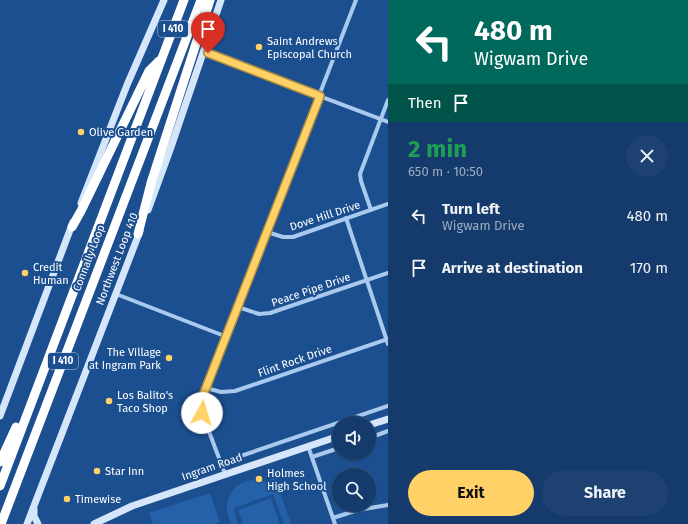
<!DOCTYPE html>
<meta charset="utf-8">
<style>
:root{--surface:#143b6b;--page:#1d4271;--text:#f1f3f6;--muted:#9dadc1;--line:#33557e;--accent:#ffd166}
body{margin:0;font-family:"Fira Sans",sans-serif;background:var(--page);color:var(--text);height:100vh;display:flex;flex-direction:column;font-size:15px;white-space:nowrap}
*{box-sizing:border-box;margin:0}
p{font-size:13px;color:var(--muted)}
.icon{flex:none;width:22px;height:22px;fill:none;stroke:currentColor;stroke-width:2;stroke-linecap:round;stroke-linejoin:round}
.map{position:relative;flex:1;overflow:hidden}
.sheet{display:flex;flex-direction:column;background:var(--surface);width:300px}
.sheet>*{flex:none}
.hud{background:#00695c;color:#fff;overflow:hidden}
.fabs{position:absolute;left:332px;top:416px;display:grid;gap:8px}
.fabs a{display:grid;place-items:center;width:44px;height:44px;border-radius:50%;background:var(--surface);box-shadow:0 1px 3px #0004,0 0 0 1px var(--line);font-size:20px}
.pin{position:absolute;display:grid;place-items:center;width:34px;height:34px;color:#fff;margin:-41px -17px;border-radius:50% 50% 50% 0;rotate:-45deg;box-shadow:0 0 4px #0007}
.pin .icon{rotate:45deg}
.me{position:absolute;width:44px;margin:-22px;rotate:6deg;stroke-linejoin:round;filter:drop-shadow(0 0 3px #0008)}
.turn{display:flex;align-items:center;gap:14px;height:84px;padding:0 20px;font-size:18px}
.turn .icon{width:52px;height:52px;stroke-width:2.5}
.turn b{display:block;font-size:28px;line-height:34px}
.then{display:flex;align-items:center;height:38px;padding:0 20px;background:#0003;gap:8px;font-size:15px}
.round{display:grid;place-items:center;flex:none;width:42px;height:42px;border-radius:21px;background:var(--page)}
.head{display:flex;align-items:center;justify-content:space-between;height:68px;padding:0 20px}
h1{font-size:24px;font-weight:700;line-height:30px;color:#1e9e55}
.action{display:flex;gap:8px;margin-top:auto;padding:8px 20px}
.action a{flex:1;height:46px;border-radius:24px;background:var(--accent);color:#111;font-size:16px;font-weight:700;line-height:46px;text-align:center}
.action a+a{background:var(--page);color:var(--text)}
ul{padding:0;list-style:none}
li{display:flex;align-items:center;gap:12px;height:52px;padding:0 20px}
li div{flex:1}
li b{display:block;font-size:15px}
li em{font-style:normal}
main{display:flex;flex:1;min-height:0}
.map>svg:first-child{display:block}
</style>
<main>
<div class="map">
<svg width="388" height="524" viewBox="0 0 388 524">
<rect width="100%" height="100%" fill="#1b4f8f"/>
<path fill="#2461a8" d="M275 478 291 524H284L273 494 234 508 238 524H231C229 519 227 514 227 509 226 485 250 474 270 483L269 480Z
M210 493 220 522 215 524H153L149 513Z
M271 498 280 524H243L238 510Z"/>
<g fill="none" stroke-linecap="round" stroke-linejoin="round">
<path stroke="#a9c9ee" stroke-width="4" d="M203 52 388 122
M371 210 361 181 360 174 388 100
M346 218 388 344
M267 232 283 237H293L388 204
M116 294 227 337
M238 307 259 314 270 313 388 273
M206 388 221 392 235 391 388 339
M369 438 388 431
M308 446 335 524
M312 457 339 448
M220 463 388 406
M225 474 202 413V398L356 0
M333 518 358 510 388 505"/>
<path stroke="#d6e6fa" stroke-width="7" d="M81 203 127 85 164 0
M148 210 170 150 221 0
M0 416 73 222
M369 425 388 419
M34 509V516L38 524
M27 524 140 231
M94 524 132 506 339 436"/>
<path stroke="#fff" stroke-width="9" d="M72 227 81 211 149 71 159 61
M138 234 151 183 210 0
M0 462 16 427
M0 486 184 0
M1 524 201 0"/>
</g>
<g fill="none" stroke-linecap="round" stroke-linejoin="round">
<defs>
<path id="route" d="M202 413V398L320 96 208 53"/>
</defs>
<use href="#route" stroke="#a68842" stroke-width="10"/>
<use href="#route" stroke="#ffd166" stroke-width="7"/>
</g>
<g fill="#ffd166" stroke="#1b4f8f" stroke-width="1.5">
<circle cx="259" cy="47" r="4"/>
<circle cx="81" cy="132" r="4"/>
<circle cx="25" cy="273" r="4"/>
<circle cx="169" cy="358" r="4"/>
<circle cx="109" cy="401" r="4"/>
<circle cx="97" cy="471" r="4"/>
<circle cx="259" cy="479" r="4"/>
<circle cx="67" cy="499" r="4"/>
</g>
<g text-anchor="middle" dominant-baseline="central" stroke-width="4" stroke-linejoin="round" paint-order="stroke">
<g fill="#1b4f8f" stroke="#bbcadd" stroke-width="1">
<rect x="158" y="21" width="30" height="16" rx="3"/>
<rect x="48" y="353" width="30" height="16" rx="3"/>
</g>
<g font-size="10" font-weight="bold" fill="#fff">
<text x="173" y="29">I 410</text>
<text x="63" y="361">I 410</text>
</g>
<g font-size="11" fill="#fff" stroke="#1b4f8f" text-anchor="start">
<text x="267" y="41">Saint Andrews<tspan x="267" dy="13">Episcopal Church</tspan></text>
<text x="89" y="132">Olive Garden</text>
<text x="33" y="267">Credit<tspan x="33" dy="13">Human</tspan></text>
<text x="161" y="352" text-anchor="end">The Village<tspan x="161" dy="13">at Ingram Park</tspan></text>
<text x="117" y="395">Los Balito's<tspan x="117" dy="13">Taco Shop</tspan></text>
<text x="105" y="471">Star Inn</text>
<text x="267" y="473">Holmes<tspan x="267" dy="13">High School</tspan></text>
<text x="75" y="499">Timewise</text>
</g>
<g font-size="11" fill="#fff" stroke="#1b4f8f">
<text transform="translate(325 216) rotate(-18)">Dove Hill Drive</text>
<text transform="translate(89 258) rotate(-69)">Connally Loop</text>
<text transform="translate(117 259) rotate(-69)">Northwest Loop 410</text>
<text transform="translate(311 290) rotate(-19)">Peace Pipe Drive</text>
<text transform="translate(295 361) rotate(-19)">Flint Rock Drive</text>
<text transform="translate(212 467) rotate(-19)">Ingram Road</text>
</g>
</g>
</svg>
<div class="fabs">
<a><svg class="icon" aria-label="sound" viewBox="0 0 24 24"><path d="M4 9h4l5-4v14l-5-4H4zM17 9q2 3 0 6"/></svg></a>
<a><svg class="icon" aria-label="search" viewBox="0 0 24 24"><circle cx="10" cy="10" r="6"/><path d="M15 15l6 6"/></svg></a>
</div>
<div class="pin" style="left:208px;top:53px;background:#d93025"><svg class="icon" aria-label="arrive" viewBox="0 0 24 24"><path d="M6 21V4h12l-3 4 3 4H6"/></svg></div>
<svg class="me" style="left:202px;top:413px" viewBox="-20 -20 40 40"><circle r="19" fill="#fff"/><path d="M0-13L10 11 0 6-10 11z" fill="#ffd166"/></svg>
</div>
<section class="sheet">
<div class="hud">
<div class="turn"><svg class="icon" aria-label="left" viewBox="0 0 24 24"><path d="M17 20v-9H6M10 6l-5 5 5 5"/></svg><div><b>480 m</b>Wigwam Drive</div></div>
<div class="then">Then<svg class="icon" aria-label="arrive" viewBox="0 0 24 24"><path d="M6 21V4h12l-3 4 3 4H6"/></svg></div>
</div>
<div class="head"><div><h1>2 min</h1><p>650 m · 10:50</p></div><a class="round"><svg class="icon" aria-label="close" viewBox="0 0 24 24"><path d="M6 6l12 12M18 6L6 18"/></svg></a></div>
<ul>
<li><svg class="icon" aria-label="left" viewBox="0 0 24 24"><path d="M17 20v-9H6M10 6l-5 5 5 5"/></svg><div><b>Turn left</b><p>Wigwam Drive</p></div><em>480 m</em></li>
<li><svg class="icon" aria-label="arrive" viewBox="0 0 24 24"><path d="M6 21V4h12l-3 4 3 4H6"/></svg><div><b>Arrive at destination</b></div><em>170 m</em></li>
</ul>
<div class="action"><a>Exit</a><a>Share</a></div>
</section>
</main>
